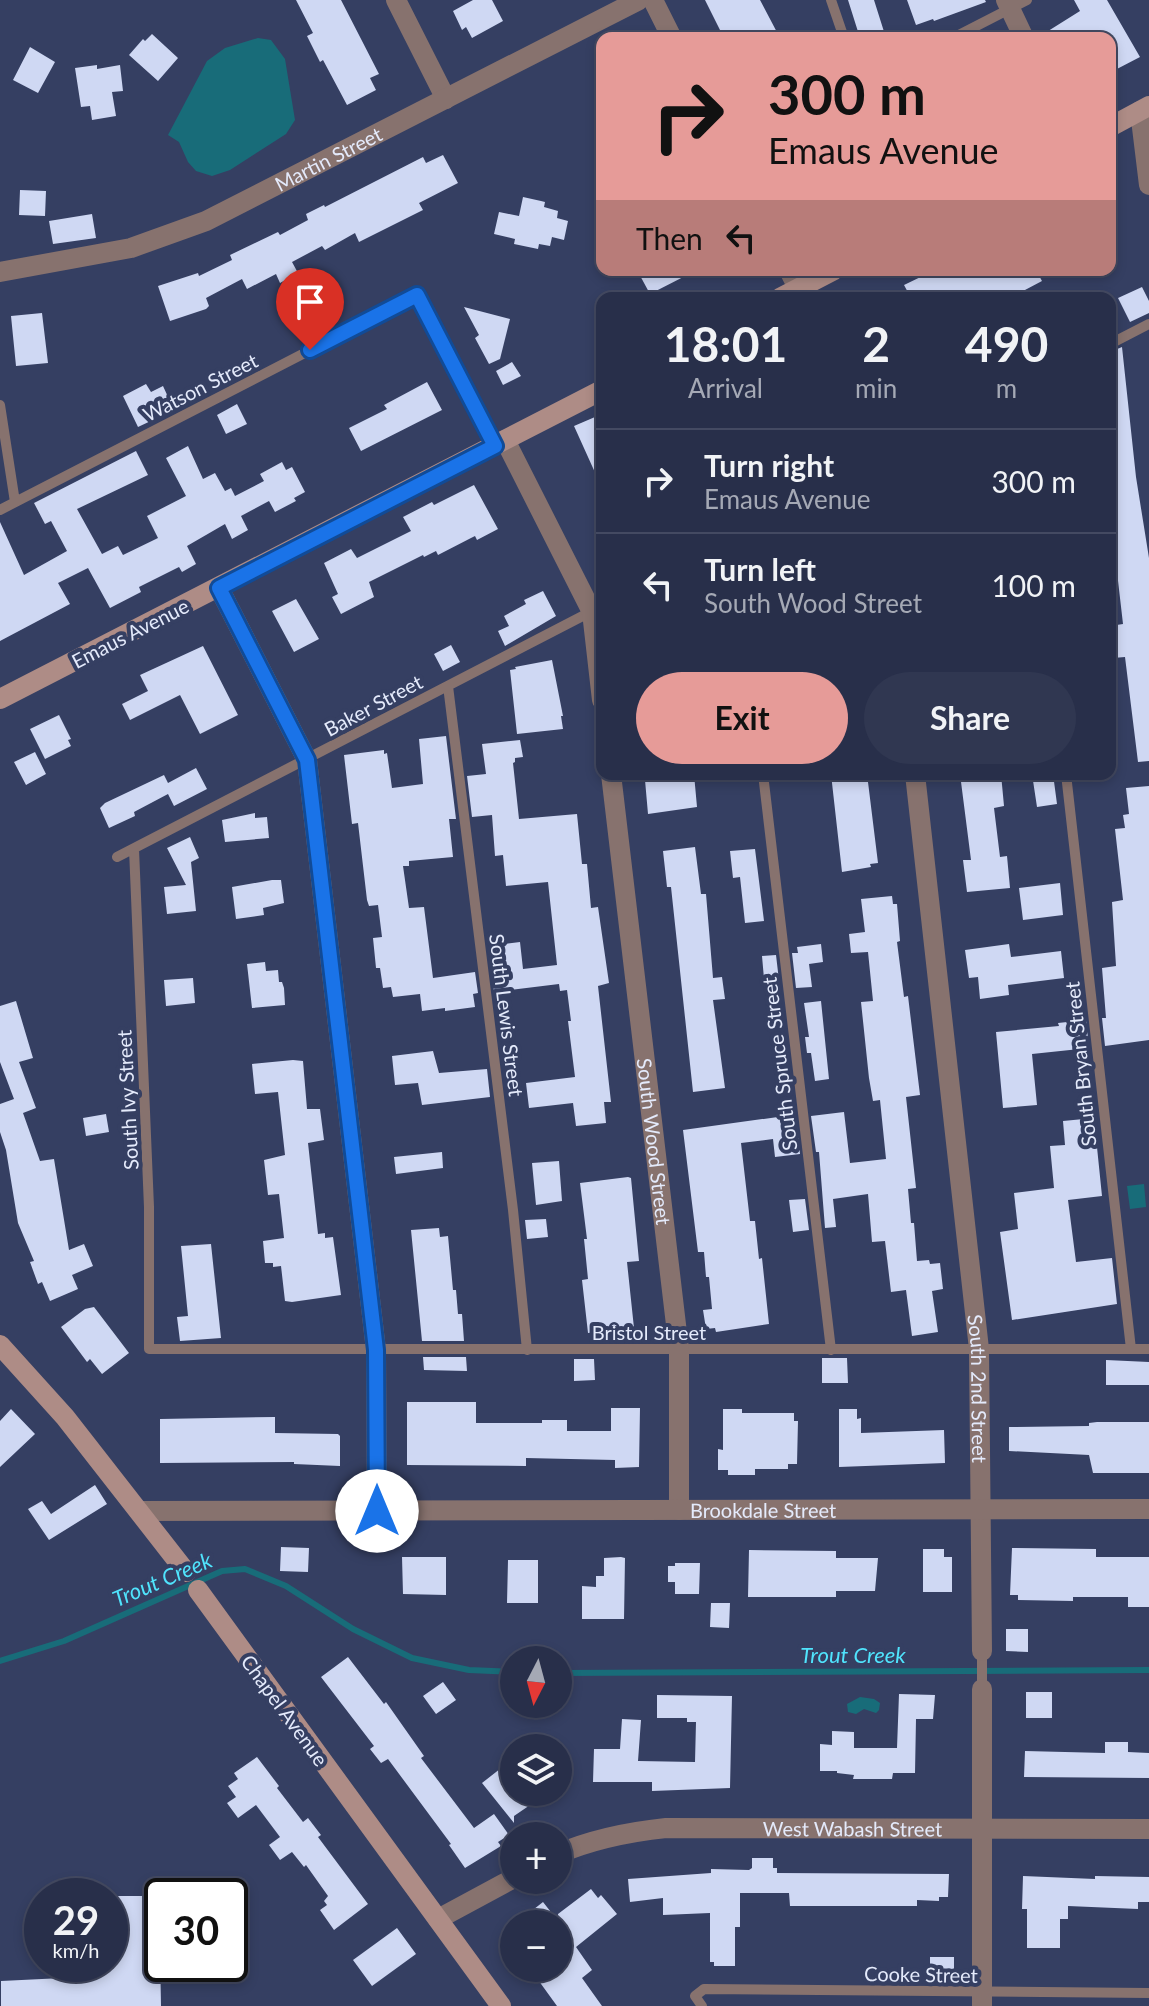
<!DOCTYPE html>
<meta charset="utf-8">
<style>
:root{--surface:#282f4a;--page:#303751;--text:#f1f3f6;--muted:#a5a9b5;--line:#444a62;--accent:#e69b98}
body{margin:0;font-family:Lato,sans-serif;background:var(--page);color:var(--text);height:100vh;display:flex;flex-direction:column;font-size:30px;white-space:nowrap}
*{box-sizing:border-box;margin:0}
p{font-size:26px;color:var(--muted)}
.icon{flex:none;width:44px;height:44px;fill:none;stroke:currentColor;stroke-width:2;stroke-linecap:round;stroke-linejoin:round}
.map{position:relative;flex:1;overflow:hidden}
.panel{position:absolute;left:596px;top:292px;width:520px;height:488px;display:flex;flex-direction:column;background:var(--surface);border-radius:16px;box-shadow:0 4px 12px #0003,0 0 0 2px var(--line)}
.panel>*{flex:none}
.guide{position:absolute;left:596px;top:32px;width:520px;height:244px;border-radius:16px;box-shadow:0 4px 12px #0003,0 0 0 2px var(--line);background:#e69b98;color:#111;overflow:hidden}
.needle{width:52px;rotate:186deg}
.buttons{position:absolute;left:500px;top:1646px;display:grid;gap:16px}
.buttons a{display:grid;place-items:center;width:72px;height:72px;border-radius:50%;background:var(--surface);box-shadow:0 4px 12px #0003,0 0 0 2px var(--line);font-size:40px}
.speed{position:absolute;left:24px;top:1878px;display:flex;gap:16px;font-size:40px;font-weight:700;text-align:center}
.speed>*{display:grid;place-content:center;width:104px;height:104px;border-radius:50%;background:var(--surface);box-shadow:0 4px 12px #0003,0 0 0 2px var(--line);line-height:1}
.speed small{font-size:20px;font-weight:400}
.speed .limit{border:4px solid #111;border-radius:12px;background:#fff;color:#111}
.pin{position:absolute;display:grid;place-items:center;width:68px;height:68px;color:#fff;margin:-82px -34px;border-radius:50% 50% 50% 0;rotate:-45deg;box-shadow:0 0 8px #0007}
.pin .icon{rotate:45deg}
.me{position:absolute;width:88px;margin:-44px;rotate:0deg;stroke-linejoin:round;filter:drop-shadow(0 0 6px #0008)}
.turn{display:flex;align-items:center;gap:28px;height:168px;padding:0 40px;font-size:36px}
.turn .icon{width:104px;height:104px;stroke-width:2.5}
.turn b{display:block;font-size:56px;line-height:68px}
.then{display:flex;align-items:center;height:76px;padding:0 40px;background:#0003;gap:16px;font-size:30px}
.eta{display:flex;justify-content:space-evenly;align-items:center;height:136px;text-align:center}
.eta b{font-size:48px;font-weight:700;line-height:56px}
.button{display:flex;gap:16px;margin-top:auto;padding:16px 40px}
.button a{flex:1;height:92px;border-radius:48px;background:var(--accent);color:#111;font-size:32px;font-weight:700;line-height:92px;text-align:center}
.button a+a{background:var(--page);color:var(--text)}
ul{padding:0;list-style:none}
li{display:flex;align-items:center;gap:24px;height:104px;padding:0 40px;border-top:2px solid var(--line)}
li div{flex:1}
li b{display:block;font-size:30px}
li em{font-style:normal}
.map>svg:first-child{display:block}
</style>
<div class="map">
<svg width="1149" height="2006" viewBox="0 0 1149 2006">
<rect width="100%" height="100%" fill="#353f62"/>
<path fill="#186c79" d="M258 38 271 40 285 59 295 120 286 134 230 170 212 176 196 171 188 162 179 142 168 135 207 61 225 48Z
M1144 1184 1146 1207 1130 1209 1127 1186Z
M860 1697 874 1699 880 1703 879 1710 876 1713 864 1709 856 1714 848 1712 847 1704Z"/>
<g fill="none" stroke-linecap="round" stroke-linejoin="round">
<path stroke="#186c79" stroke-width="6" d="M0 1661 64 1641 222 1571 245 1569 286 1586 353 1629 412 1658 469 1670 514 1672
M558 1673 1149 1670"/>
</g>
<path fill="#cfd8f3" d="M296 0H341L379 74 370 78 376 90 347 105 323 60 320 62 307 36 313 33Z
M473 0H492L503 21 472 38 466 27 462 30 453 11Z
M705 0H760L780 38H724Z
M848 0H874L886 38H860Z
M907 0H985L986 2 934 21 933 19 916 25Z
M1074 0H1107L1140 57 1115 70 1110 61V38H1037L1080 11Z
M152 34 178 58 158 81 129 55 143 39 145 41Z
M30 47 55 62 38 93 13 80Z
M97 65V69L120 65 123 91 112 92 116 116 92 120 90 106 81 107 75 68Z
M443 155 458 183 419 203 423 210 359 242 355 233 325 250 322 246 292 262 298 273 280 283 276 274 247 289 242 279 206 298 209 306 206 309 170 321 158 286 198 273 199 276 232 260 230 255 278 232 280 235 308 220 306 214 324 205 325 207 423 157 426 163Z
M20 190 46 191 45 216 19 215Z
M523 197 541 201 545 202 544 207 558 211 557 218 568 221 564 240 552 237 550 246 539 244 538 249 514 244 515 239 494 234 499 212 519 216Z
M92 214 96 238 53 244 49 221Z
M637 270H697L650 294Z
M935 270H1036L1042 281 1010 298H911L904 285Z
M1142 287 1149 301V313L1130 322 1118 298Z
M464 307 510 319 500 359 489 364 475 338 479 335Z
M42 313 48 363 16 366 11 316Z
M1122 347 1136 477 1149 558V761L1138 762 1125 657 1113 658 1110 628V626L1123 624 1114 546 1110 547V352Z
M512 362 521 376 503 385 496 371Z
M427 382 442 410 361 451 349 428 387 409 384 405Z
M146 384 151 392 163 386 174 410 138 427 123 396Z
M237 404 247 424 226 434 217 415Z
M602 414V488L574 426Z
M188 446 203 479 215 473 225 491 231 488 235 496 264 481 260 474 282 462 286 470 292 467 305 492 294 498 296 501 275 512 269 501 241 516 248 530 232 539 225 524 187 546 196 564 182 572 179 567 139 587 141 592 110 608 88 568 58 583 70 604 0 641V522L24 575 67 551 51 521 45 524 34 503 136 451 148 475 77 509 102 554 118 546 123 555 158 538 147 516 186 496 166 458Z
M474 485 498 529 477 540 475 536 471 538 438 555 436 551 424 557 423 555 369 582 374 597 341 614 332 597 338 594 324 563 351 549 357 558 411 531 403 517 432 502 434 505Z
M543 591 556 616 505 646 498 631 509 626 504 616 526 604 524 600Z
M296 599 319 639 294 652 272 611Z
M451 645 460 662 443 671 434 654Z
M203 646 238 715 200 734 180 695 130 720 122 704 148 691 140 675Z
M552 660 563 716H561L563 729 517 734 510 670 516 669 515 667Z
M59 715 71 739 68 740 71 746 45 759 30 729Z
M446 736 456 819H449L453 857 409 861V866H403L409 908 424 907 433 978 475 972 478 993 473 994 475 1007 445 1011V1008L422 1011 420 994 393 997 391 987 383 988 380 968H376L373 938 382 937 378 905 369 906 367 900 358 823 352 824 344 755 384 750V754L387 753 392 788 423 784 419 739Z
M520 740 523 757 515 758V762L513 763 519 819 577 814 582 864H587L591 908 598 907 609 983 598 986 611 1102H604L606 1123 576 1126 573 1103 529 1108 526 1083 575 1077 568 1021H571L567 990 560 991 559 984 494 992 491 969 498 968 496 945 520 942 523 969 557 965 548 882 506 886 503 855 495 856 492 815 472 817 467 776 486 774 482 744Z
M35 752 46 774 26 785 14 762Z
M196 768 207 789 174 806 168 794 134 812 135 816 109 828 100 808 105 803 164 775 168 783Z
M694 774 697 807 648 814 645 780Z
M831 774H867L878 863 870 864 871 867 842 872Z
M960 774H1001L1004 806 994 808 1000 857 1007 856 1010 888 967 892 963 860H971Z
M1032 774H1053L1057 804 1037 807Z
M1149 786V1040L1105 1046 1102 1018H1106L1102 968 1116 966 1112 902 1123 900 1115 829 1125 828 1123 815 1129 814 1126 788Z
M255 813V818L267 817 269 838 225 842 222 820Z
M190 837 199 858 191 862 196 911 167 914 164 887 186 885 167 848Z
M695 847 701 894H706L713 978 722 977 725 999 713 1000 725 1088 693 1092 671 887H667L663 851Z
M755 849 764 921 745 923 740 877 733 878 730 851Z
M272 880H281L284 903 263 908 264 915 236 919 232 887Z
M1060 883 1063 915 1023 920 1019 888Z
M892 896 893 904H897L900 941 897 942 904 997 908 996 920 1095 906 1097 916 1188 908 1189 911 1223H914L917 1261 929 1260 930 1264 940 1263 943 1289 932 1291 938 1332 912 1336 906 1290 891 1292 885 1241 872 1242 868 1194 833 1199 836 1227 825 1228 819 1152H816L811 1116 844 1112 850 1163 886 1159 880 1100 873 1101 869 1078 861 1002 873 1001 868 952 851 953 849 934 865 932 861 899Z
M821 944 823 962 809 964 812 987 796 988 792 953H798L797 947Z
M1009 944 1011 957 1061 951 1064 978 1008 985 1009 995 980 999 978 977 969 978 965 950Z
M776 955 780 989 765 990 762 956Z
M265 962 266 971 278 970 279 982H282L284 988 285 1005 252 1008 247 964Z
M193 978 195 1003 166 1006 164 980Z
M16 1001 33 1058 19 1062 36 1108 23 1113 40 1161 54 1159 69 1250 84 1244 93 1266 72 1275 78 1289 50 1301 42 1282 38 1284 30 1262 34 1261 18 1223 6 1150 0 1132V1104L14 1099 0 1062V1006Z
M821 1001 829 1079 815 1081 811 1053H807L805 1037H809L804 1003Z
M1086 1020 1089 1048 1032 1054 1037 1105 1003 1108 996 1032 1059 1026 1058 1023Z
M433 1051 439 1073 487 1069 490 1097 422 1105 418 1083 395 1085 392 1056Z
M293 1060 303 1061 307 1109H320L324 1140 308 1143 318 1234 325 1233V1238L333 1237 341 1295 292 1302 285 1301 281 1266 273 1267V1263H265L263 1241 284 1238 279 1194 268 1195 264 1160 285 1155 278 1092 255 1094 252 1064Z
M106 1114 109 1132 86 1136 83 1118Z
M792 1115V1118H796L800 1154 775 1157 773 1139 741 1143 750 1221H755L759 1259 762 1258 769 1324 716 1332 715 1328 706 1329 703 1310 712 1309 709 1277H706L704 1252H698L683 1130Z
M1094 1118 1102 1196 1068 1200 1076 1262 1112 1258 1117 1304 1012 1320 1000 1232 1018 1229 1014 1193 1054 1188 1050 1146 1065 1145 1063 1121Z
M442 1152 443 1168 396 1174 394 1157Z
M559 1161 562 1201 536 1205 532 1163Z
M628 1177 631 1178 639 1261 627 1262 634 1328 588 1333 582 1280 588 1279 584 1239H587L580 1183Z
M805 1199 809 1230 793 1232 789 1200Z
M546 1219 548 1237 527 1239 525 1220Z
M439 1228 440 1237 448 1236 453 1290H456L458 1314H462L464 1341H422L411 1230Z
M211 1244 221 1338 180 1341 177 1317 188 1316 181 1246Z
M94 1307 129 1353 102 1374 90 1359 87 1362 61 1327 85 1309Z
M423 1357H466L467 1371 424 1370Z
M822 1358H847L848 1383H822Z
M574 1359H594L595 1380 574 1381Z
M1106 1360 1149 1362V1385H1106Z
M407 1402H476V1423H542V1420H567V1431H611V1408H640L639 1467 615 1468V1460L526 1458V1466L407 1465Z
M11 1409 35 1434 0 1467V1421Z
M723 1409H742V1413H794V1421H798L797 1464H788V1469H755V1475H728V1470H718V1449L723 1450Z
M839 1409H857V1419L861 1418V1433L944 1430 945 1463 839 1467Z
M275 1417V1433L338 1434 340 1436V1466L294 1464V1462L160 1463V1419Z
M1097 1422H1149V1473H1093L1089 1455 1009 1451V1427L1089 1426V1423Z
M95 1485 107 1504 49 1540 28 1509 42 1501 51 1514Z
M281 1547 309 1548 308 1572 280 1571Z
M1012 1548 1096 1549V1557H1149V1607H1128V1597H1073V1601L1018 1600V1595H1010Z
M923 1549H944V1557H952V1592H923Z
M749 1550 836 1551V1558H878L875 1591H836V1597H748Z
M402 1557H446V1595L403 1594Z
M621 1557 625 1558 624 1619H582V1586L596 1587V1576H604V1558Z
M508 1560H538V1603H507Z
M675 1563H700L699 1594H675V1582H668V1566H675Z
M711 1603H730L729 1628 710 1627Z
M1006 1629H1028V1652L1006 1651Z
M348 1657 384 1704 386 1702 424 1756 421 1758 474 1828 494 1814 509 1835 498 1842 501 1846 465 1868 449 1845 451 1844 388 1759 381 1763 370 1749 374 1746 321 1677Z
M443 1682 456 1700 436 1714 423 1696Z
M1026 1692H1052V1718H1026Z
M899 1694 935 1695 933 1719H916L915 1773H893L892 1779H853L854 1775 837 1773V1771H820V1744L832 1745V1731L854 1732V1748H897Z
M657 1695 732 1696 730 1788 652 1791V1782H593L594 1749H620L622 1719 641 1720 638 1761 695 1762 696 1722H687V1718H657Z
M1105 1742H1128V1752L1149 1753V1778L1024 1777 1025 1751 1105 1753Z
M257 1757 279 1786 277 1788 303 1822 308 1818 321 1835 318 1837 368 1904 334 1930 320 1910 327 1905 324 1901 328 1896 306 1865 304 1867 292 1852 280 1860 269 1845 280 1837 256 1805 238 1818 227 1803 236 1797 228 1786 238 1779 234 1773Z
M505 1765 514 1777V1792H526L533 1803 514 1816V1823L482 1783Z
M752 1858H773V1868H777V1873L949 1874 948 1897H939V1901L917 1900V1906H790L789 1893H740V1927H735V1966H714V1962H710V1913L663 1915V1898L630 1902 628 1879 711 1873V1869L749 1870 752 1868Z
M1023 1876 1095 1879V1876L1149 1877V1902H1138V1909L1068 1906V1919H1060V1948H1027V1909H1022Z
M591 1889 598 1898 601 1895 617 1914 576 1947 592 1970 582 1978 602 2006H557L536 1977 549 1968H558V1924H515L543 1902 558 1921V1914Z
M117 1896H159L161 2006H1V1981L83 1977 68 1964H110V1919H116Z
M397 1928 416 1954 372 1986 353 1960Z
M930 1957H954V1978H930Z"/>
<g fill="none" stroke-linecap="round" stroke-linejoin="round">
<path stroke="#87726e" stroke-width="10" d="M831 0 844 38
M953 38 1027 0
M1110 344 1149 324
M0 405 15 502
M0 510 417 295 495 445
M448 686 513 1210 527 1350
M763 774 831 1350
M1066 774 1131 1349
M134 849 149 1207V1349H1149
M117 857 602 606
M982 1689V1651
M702 2006 695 1996 704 1989 1149 1993"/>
<g stroke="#87726e" stroke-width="20">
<path d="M396 0 446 99"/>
<path d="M653 0 672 38"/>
<path d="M1006 0 1024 38"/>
<path d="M1140 111 1149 185"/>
<path d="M789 270 803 298"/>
<path id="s1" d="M0 272 131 248 206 221 639 0"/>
<path d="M505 440 592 612 602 700"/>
<path d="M219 588 307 760 376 1350 377 1511"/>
<path id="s2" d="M611 774 679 1350V1510"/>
<path id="s3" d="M915 774 979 1349 982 1651"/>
<path id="s4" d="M139 1511 1149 1509"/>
<path id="s5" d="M558 1854C593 1839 628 1832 666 1828L1149 1829"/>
<path d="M438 1919 514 1878"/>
<path d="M982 2006V1689"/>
</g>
<path stroke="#ae8c86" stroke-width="20" d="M1110 127 1149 106
M780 298 834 270
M0 699 602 390
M0 1345 65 1417 186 1572
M198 1590 501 2006"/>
</g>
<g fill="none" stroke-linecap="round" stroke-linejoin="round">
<defs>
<path id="route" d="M310 350 417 295 495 446 219 588 307 760 376 1350 377 1511"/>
</defs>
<use href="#route" stroke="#114b97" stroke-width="20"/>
<use href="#route" stroke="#1a73e8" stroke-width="14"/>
</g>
<g text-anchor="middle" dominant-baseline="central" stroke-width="8" stroke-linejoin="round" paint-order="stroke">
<g font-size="20" fill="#e4eafb" stroke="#353f62">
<text stroke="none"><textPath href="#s1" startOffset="350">Martin Street</textPath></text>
<text transform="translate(200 387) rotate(-27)">Watson Street</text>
<text transform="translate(130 633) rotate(-27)">Emaus Avenue</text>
<text transform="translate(373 705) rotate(-28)">Baker Street</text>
<text transform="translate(507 1015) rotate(83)">South Lewis Street</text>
<text transform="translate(779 1064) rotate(-97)">South Spruce Street</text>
<text transform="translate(1080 1064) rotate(-96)">South Bryan Street</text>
<text transform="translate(127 1100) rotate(-93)">South Ivy Street</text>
<text stroke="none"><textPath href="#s2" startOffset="370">South Wood Street</textPath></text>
<text x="649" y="1332">Bristol Street</text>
<text stroke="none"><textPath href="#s3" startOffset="618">South 2nd Street</textPath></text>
<text stroke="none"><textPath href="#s4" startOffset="624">Brookdale Street</textPath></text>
<text transform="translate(285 1710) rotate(54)">Chapel Avenue</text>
<text stroke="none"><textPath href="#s5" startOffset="298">West Wabash Street</textPath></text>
<text transform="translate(921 1974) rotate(1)">Cooke Street</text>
</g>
<g font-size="22" font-style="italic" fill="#50e4fd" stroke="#353f62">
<text transform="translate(162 1579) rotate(-23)">Trout Creek</text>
<text x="853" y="1654">Trout Creek</text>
</g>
</g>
</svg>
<div class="buttons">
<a><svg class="needle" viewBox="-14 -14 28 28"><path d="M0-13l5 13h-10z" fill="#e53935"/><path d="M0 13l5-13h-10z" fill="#a5a9b5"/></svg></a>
<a><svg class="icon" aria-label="layers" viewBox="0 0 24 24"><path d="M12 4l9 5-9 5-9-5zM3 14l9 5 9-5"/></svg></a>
<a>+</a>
<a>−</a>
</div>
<div class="speed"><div>29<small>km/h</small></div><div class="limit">30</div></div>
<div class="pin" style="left:310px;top:350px;background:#d93025"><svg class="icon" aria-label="arrive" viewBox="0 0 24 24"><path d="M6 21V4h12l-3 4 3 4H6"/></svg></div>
<svg class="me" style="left:377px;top:1511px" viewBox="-20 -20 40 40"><circle r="19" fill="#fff"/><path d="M0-13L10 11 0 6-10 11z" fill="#1a73e8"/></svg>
<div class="guide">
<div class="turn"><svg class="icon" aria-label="right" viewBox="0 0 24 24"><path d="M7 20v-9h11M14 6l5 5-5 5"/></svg><div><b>300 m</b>Emaus Avenue</div></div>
<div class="then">Then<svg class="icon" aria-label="left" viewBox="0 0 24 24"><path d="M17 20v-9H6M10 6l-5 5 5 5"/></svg></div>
</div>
<section class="panel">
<div class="eta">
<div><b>18:01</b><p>Arrival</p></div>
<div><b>2</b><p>min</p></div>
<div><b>490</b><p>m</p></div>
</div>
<ul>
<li><svg class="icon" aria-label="right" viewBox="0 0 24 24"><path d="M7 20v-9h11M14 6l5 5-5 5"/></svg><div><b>Turn right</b><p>Emaus Avenue</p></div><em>300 m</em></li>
<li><svg class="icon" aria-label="left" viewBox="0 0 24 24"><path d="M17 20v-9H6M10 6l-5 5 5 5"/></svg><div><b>Turn left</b><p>South Wood Street</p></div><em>100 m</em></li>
</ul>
<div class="button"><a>Exit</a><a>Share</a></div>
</section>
</div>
